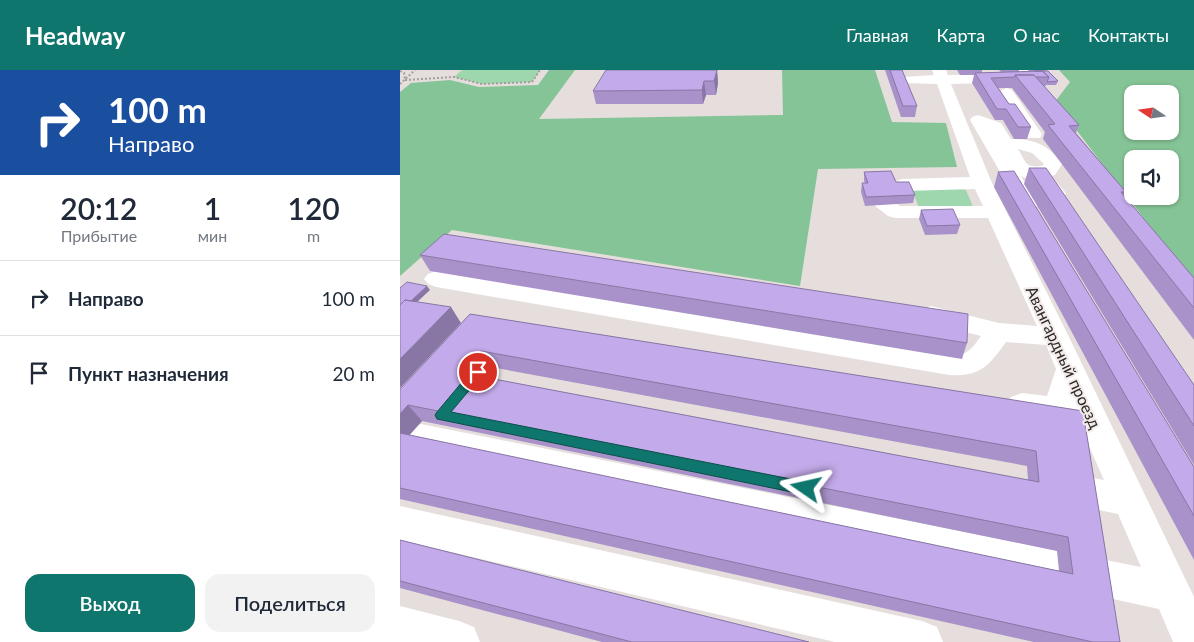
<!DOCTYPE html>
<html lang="ru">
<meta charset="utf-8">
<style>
:root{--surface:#fff;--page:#f2f2f3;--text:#1f2937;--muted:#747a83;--line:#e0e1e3;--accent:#0f766e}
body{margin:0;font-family:Lato,sans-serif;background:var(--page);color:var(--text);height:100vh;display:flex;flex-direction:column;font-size:19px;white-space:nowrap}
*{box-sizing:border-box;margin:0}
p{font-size:16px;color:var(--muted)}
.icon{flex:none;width:28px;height:28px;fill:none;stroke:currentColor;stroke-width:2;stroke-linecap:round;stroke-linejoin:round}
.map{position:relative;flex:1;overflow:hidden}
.side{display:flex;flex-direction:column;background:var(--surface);width:400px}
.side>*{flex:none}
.banner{background:#1a4fa0;color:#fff;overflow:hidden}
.needle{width:32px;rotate:283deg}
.buttons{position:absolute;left:724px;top:15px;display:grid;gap:10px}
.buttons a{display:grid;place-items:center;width:55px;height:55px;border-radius:10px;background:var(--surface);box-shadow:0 1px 4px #0004;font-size:25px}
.pin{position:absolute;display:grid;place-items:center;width:42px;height:42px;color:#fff;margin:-21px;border:2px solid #fff;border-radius:50%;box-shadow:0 1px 5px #0007}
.me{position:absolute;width:55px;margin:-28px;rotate:281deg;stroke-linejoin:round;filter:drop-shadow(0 0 4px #0008)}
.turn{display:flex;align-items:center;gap:18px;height:105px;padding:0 25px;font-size:22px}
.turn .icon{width:65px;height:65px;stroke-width:2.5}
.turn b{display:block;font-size:35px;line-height:42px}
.eta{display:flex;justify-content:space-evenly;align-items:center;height:85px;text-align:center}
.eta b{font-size:30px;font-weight:600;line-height:35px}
.primary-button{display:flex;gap:10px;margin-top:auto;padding:10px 25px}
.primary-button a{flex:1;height:58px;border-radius:15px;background:var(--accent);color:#fff;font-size:20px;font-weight:600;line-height:58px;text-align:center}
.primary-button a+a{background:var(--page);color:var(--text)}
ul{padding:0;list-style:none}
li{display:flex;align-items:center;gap:15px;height:75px;padding:0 25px;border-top:1px solid var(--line)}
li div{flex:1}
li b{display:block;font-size:19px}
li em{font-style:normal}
header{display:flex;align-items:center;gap:30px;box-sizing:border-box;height:70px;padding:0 25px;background:var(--accent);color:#fff}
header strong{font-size:24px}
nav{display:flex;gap:28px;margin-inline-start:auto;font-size:18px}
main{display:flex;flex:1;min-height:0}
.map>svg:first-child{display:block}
</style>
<header>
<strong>Headway</strong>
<nav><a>Главная</a><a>Карта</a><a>О нас</a><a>Контакты</a></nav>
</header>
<main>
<section class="side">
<div class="banner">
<div class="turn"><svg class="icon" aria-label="right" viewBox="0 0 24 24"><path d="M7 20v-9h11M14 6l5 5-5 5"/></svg><div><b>100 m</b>Направо</div></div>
</div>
<div class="eta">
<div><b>20:12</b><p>Прибытие</p></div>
<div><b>1</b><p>мин</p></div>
<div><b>120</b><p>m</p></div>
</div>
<ul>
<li><svg class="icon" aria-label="right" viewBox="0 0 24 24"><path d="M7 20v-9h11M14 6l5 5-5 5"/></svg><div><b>Направо</b></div><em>100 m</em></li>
<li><svg class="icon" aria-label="arrive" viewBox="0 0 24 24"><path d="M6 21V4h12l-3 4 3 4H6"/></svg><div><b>Пункт назначения</b></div><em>20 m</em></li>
</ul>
<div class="primary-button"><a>Выход</a><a>Поделиться</a></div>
</section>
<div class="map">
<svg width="794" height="572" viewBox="0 0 794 572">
<rect width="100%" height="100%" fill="#e5dedc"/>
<path fill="#9ed7ad" d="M62 0H140L132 12 82 14 54 7Z
M559 118 566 120 573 137 519 138 512 119Z"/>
<path fill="#85c496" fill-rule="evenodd" d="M149 0H175L139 49 383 45 382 0H475L492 52 546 53 557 97 418 99 400 216 52 160 0 206V22L11 13 50 10 79 17 138 15Z
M659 0H794V214L655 32 670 12ZM732 24H770V61H732ZM732 89H770V126H732Z"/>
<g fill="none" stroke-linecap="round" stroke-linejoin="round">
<path stroke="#a39d9c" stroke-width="2" stroke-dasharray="2 2" stroke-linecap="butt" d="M0 1 4 3 5 9
M5 10 54 7 82 14 132 12 140 0
M0 14 15 0"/>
<path fill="#fff" fill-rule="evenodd" d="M532 0H546L548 5 617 4 614 0H629L635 8 633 11 628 12 551 14 592 113 669 267 794 527V572H773L759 539 10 376 5 367 10 358 21 354 741 497 718 444 660 432 648 428 643 417 648 406 660 402 704 410 672 338 668 347C650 353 629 349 611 343L607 335 611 327 622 323 647 326 656 299 646 275 606 272C589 296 580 307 549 305L36 217 28 214 24 209 28 204 36 201 549 285C567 286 571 280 581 266L522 251 518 245 522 239 531 236 599 253 637 256 588 148H495L488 146 470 132 477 117 502 109 570 107 537 14 503 13 501 10 503 7 534 5ZM575 119 583 136H500L491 130 493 125 504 121Z
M607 18 612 20 642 64 640 68H628L626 64 599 23 602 20Z
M578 45 601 53 611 69C634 69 649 75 662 94L655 105 651 106 666 123 663 127C650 131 648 124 639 116 635 111 627 109 621 106L638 134 635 138 628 140 621 138 570 50 572 47ZM618 79 632 83 644 94 642 96C625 98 626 92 618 79Z
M0 436 522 551 537 557 543 572H435L0 470Z
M0 536 59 551 74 557 80 572H0Z"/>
</g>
<path fill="#a892c9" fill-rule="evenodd" d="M317 0 318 13 316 25H306L303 34H196L193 21Z
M485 0H502L517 36 515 47H501Z
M557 0H582V3L601 2 599 0H619V2H629L628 0H646V1L658 11 656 15H646L645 17 679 55 676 63 726 122 724 126 794 208V270L643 69 645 62 612 18H598L609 34 631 57 627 69H614L603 50H595L572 13 574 5H560Z
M629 98 794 315V395L624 114Z
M464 102 496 112 515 125 513 133 465 136 461 122 462 113H465L464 111Z
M598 102 794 397V490L594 117Z
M521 140 560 155 557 164 525 165 519 149Z
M20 185 567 273 562 289 30 201Z
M70 244 683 341 720 572H634L0 429V319ZM91 297 627 396 628 410 83 307ZM22 351 657 481 659 501 9 365Z
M0 470 409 572H202L0 518Z"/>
<path fill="#8877a4" d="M317 0 318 13 316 25 314 11Z
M304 11 306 25 303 34 302 20Z
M27 216 30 220 0 248V240Z
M51 237 61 253 0 318V289Z
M81 281 91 297 73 319 62 303Z
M8 335 22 351 0 376V344Z"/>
<path fill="#c3aaea" stroke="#8877a4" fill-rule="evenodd" d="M206 0H317L314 11H304L302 20 193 21Z
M490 0H502L517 36H503Z
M634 1H648L658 11 647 12 649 7 642 1Z
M642 1 649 7H636L634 5H615V7L591 8 609 34H615L631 57H618L606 39H597L575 3Z
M615 5H634L679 55 669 56 726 122H721L794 208V238L648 55 655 54Z
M629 98H646L794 315V356Z
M491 101 496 112H509L515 125 466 127 462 113H468L464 102Z
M614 101 794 397V446L598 102Z
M553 139 560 155 527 156 521 140Z
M44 164 568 244 567 273 20 185Z
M7 212 27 216 11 231 5 230 0 235V218Z
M5 230 51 237 0 289V235Z
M70 244 683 341 720 572H693L0 418V363L673 504 668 467 8 335 0 344V319ZM81 281 636 381 639 412 62 303Z
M0 470 409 572H232L0 511Z"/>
<path fill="#0f766e" stroke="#0a4d48" d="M78 297 83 302 82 305 51 342 406 412 411 414 413 418 411 423 406 425 37 349 35 345 37 342 73 299Z"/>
<g text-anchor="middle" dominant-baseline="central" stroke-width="4" stroke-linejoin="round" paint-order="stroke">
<g font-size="16" fill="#2a2726" stroke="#f2ebe9">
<text transform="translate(664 287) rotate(65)">Авангардный проезд</text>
</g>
</g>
</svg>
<div class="buttons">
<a><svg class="needle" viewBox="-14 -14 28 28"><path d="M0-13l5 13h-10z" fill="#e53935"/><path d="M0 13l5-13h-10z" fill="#747a83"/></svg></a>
<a><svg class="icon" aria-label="sound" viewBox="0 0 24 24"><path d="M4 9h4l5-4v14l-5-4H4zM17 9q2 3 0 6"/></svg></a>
</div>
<div class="pin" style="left:78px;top:302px;background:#d93025"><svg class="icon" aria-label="arrive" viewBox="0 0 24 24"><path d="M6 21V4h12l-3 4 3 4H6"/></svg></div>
<svg class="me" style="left:406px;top:418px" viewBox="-20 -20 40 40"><path d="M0-17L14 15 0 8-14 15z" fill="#0f766e" stroke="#fff" stroke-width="4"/></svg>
</div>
</main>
